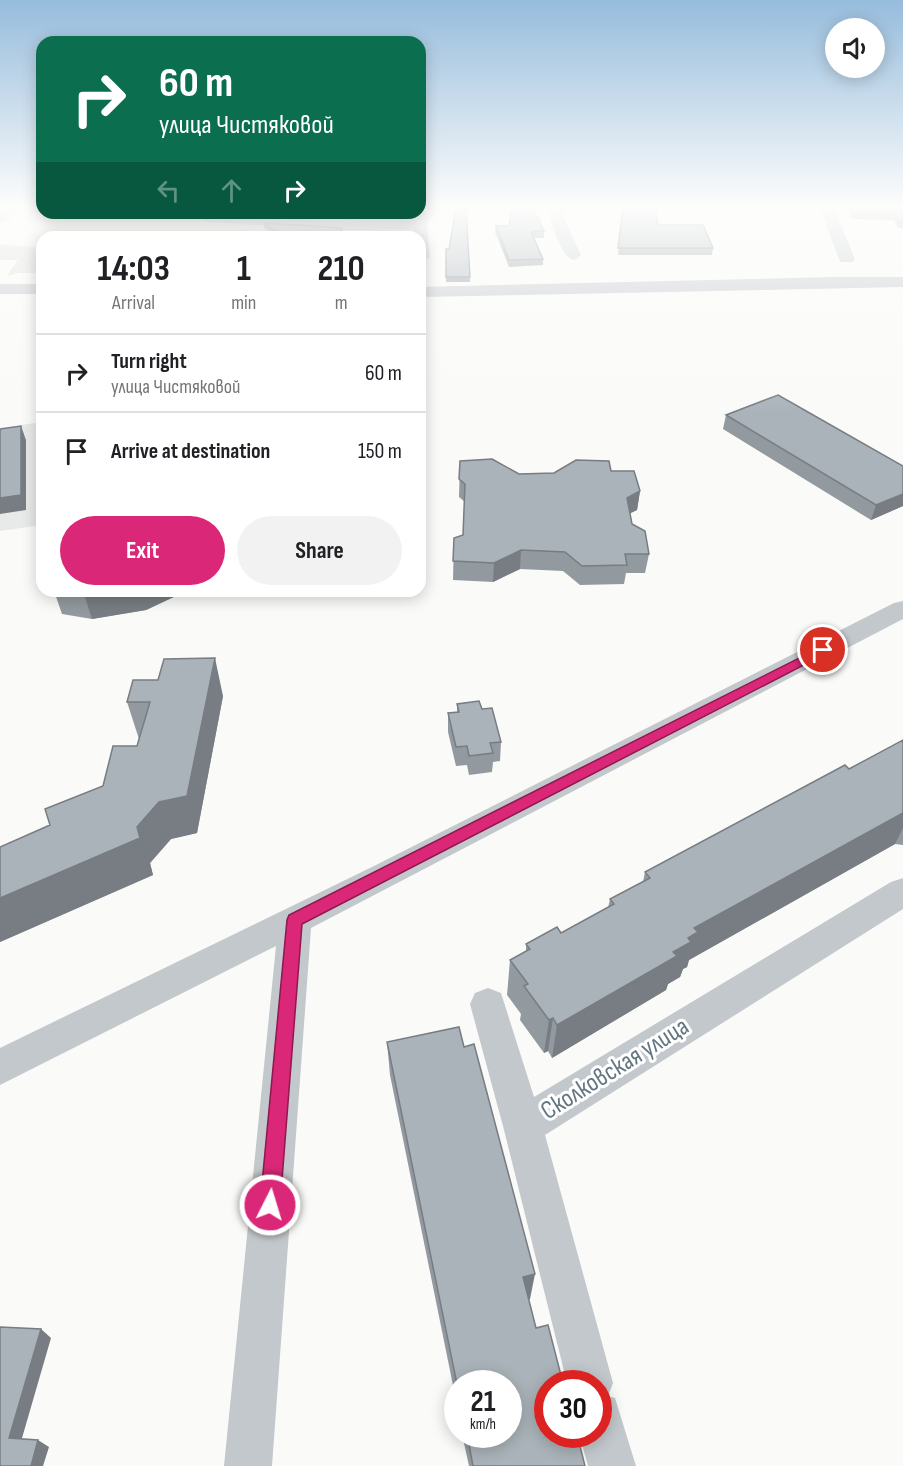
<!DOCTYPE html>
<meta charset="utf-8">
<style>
:root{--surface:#fff;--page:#f2f2f2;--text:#202124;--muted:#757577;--line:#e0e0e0;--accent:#db2777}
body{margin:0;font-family:"Sofia Sans Condensed",sans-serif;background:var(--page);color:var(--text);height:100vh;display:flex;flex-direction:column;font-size:22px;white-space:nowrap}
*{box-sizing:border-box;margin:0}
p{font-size:20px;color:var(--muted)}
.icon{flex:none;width:33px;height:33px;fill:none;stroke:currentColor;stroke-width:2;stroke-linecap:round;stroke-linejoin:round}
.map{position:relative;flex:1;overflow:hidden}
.drawer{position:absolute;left:36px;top:231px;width:390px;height:366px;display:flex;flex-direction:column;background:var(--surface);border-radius:18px;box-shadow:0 3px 15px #0003}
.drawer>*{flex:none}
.banner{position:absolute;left:36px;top:36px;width:390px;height:183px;border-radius:18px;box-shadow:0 3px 15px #0003;background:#0b6e4f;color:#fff;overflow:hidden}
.fabs{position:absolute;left:825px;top:18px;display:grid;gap:12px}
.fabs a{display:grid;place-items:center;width:60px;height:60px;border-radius:50%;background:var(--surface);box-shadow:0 3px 15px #0003;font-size:30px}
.speed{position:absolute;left:444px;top:1370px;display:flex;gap:12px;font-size:30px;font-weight:700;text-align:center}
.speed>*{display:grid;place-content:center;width:78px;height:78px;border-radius:50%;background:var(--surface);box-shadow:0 3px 15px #0003;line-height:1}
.speed small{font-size:15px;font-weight:400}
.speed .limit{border:9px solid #d22;background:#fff;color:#111}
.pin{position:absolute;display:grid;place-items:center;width:51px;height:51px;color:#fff;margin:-26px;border:3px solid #fff;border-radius:50%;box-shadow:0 2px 6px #0007}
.me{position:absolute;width:66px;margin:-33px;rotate:5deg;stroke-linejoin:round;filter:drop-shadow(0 0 4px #0008)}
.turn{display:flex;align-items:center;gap:21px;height:126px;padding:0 24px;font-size:27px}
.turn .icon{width:78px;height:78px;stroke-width:2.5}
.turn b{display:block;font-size:42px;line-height:51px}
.lanes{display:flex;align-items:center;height:57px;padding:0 24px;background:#0003;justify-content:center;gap:30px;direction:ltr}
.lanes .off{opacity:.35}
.eta{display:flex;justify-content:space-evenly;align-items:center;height:102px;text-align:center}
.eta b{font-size:36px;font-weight:700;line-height:42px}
.cta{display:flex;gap:12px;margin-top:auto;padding:12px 24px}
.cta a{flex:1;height:69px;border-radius:36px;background:var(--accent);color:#fff;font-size:24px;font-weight:700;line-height:69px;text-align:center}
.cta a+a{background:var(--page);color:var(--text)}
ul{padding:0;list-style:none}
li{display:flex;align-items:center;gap:18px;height:78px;padding:0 24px;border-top:2px solid var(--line)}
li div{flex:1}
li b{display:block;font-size:22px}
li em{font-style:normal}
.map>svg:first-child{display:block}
</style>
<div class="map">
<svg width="903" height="1466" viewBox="0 0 903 1466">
<rect width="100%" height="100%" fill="#fafaf8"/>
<path fill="#e8e9e9" d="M42 422V525L0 531V428Z"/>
<path fill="#dadfd7" d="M0 244 42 248V273H18L7 276 18 260H0Z"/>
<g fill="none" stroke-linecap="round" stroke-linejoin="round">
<path fill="#c3c8cc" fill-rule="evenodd" d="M5 208H21L5 222 0 223V212Z
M423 208H437L427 224 430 257 422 262 420 261V237H413V229L349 230 206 222 191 213 349 222 415 220Z
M550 208H564L563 216 581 255 578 258 573 260C562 257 548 219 550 208Z
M820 208H834L855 259 853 262H841L839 259Z
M831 277H903V287L420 297V287Z
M0 284H42V294H0Z
M903 601V619L311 928 272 1466H224L276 946 0 1085V1048L372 867 894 603Z
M903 878V909L545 1135 613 1383 608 1396 615 1398 636 1466H588L579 1434H598V1383H567L503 1126 470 1004 475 993 488 988 501 993 534 1097 891 882Z"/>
</g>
<path fill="#929a9f" d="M623 208 658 225 713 248 712 255H618Z
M847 208H903V228H898L894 220 852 219Z
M243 213H356L351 220Z
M264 223 343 232 339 237H278L264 228Z
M496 226 544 231V238H534L543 259V265L509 267 495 232Z
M446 249H449L470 277V282H446Z
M726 415 903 466V506L871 520 723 429Z
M460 461 519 474 611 471 640 491 637 510 630 513 632 524 649 554 645 573H626L624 584 580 585 563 571 520 569 493 582 453 580 454 538 463 535 465 502 459 497Z
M54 591H177L178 595 146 610 92 619 62 614Z
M223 696 197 833 171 839 150 863 153 875 0 942V847L50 825 103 786 137 746 139 739 127 702Z
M457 704 482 709 501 742 500 761 493 762 492 772 469 775 467 765 456 766 448 732V713L457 712Z
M903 740V845L895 844 689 960 687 967 683 969 680 977 668 984 666 990 552 1058 548 1051 544 1053 520 1020 521 1014 507 995 510 960 526 952V944L561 933 608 908 610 899 643 882 645 872 849 769Z
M387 1042 530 1299H529L536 1328 585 1466H469L462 1434H508L458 1383V1410L390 1075Z"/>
<path fill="#777d82" d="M351 213H356L351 220Z
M342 228 343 232 339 237H337Z
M21 426 26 440V510L0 514V498Z
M640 491 637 510 625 516 627 498Z
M903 494V506L871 520 876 505Z
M521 550 520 569 493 582 494 563Z
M83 591H177L178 595 146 610 92 619Z
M215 658 223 696 197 833 171 839 150 863 153 875 0 942V898L137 827Z
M903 813V828L895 844 689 960 687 967 683 969 680 977 668 984 666 990 552 1058 557 1025 673 952 688 938 694 928Z
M553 1018 548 1051 544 1053 549 1020Z
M535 1274 530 1299 519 1302 523 1277Z
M41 1329 51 1338 20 1445 9 1438Z
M38 1440 49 1447 43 1466H31Z"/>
<path fill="#aab3b9" stroke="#777d82" stroke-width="1.5" d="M456 208H466L470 277H446V249H449Z
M512 208H533L544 231 531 232 543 259 509 260 496 226H509Z
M623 208H655L658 225H703L713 248H618Z
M851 208H903V222H900L895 214 854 213Z
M264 223 342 228 337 236 282 235Z
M778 395 903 466V494L876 505 726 415Z
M21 426V495L0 498V429Z
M492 459 519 474 554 473 576 460 609 461 611 471H634L640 491 627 498 632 524 645 531 649 554H625L627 565 582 566 565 552 521 550 494 563 453 561 454 538 463 535 465 484 459 479 460 461Z
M215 658 187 796 159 802 137 827 140 838 0 898V847L50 825 45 809 103 786 113 746H137L150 702H127L133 680H158L164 659Z
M479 701 482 709 492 708 501 742 490 743 493 753 469 756 467 746 456 747 448 713 459 712 457 704Z
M903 740V813L694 928 698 932 688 938 691 942 673 952 677 956 557 1025 553 1018 549 1020 524 986 528 984 510 960 530 949 526 944 557 927 561 933 614 904 610 899 650 878 645 872 845 765 849 769Z
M459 1027 464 1047 474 1044 535 1274 523 1277 536 1328 548 1325 563 1383H548V1434H577L585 1466H473L467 1434H508V1383H458V1389L387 1042Z
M0 1327 41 1329 9 1438 38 1440 31 1466H0Z"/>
<linearGradient id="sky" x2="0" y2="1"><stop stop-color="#96bcdc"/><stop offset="0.5" stop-color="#fdfdfc"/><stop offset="1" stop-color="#fdfdfc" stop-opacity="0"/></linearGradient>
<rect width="903" height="413" fill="url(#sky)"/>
<path fill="#db2777" stroke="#8e194d" stroke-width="1.5" d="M823 646 827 647 829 650 827 653 302 924 280 1205 277 1212 270 1215 263 1212 260 1205 287 920 289 915Z"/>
<g text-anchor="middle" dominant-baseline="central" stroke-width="6" stroke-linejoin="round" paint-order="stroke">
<g font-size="26" fill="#657683" stroke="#fff">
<text transform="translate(615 1069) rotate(-32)">Сколковская улица</text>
</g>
</g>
</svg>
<div class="fabs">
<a><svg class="icon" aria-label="sound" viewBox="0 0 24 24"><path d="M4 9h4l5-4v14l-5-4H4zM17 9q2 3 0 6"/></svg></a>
</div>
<div class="speed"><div>21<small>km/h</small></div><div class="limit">30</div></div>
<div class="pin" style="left:823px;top:650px;background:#d93025"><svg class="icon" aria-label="arrive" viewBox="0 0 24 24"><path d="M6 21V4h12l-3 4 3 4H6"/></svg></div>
<svg class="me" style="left:270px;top:1205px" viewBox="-20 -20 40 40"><circle r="17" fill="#db2777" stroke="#fff" stroke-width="3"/><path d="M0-11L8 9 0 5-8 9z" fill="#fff"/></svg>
<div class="banner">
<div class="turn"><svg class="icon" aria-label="right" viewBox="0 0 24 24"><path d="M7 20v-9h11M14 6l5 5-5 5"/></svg><div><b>60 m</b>улица Чистяковой</div></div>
<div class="lanes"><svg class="icon off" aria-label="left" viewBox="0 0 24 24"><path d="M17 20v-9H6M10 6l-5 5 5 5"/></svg><svg class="icon off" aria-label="ahead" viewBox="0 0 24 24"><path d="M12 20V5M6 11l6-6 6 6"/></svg><svg class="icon" aria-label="right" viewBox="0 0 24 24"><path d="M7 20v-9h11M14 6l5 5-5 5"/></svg></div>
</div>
<section class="drawer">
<div class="eta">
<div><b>14:03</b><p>Arrival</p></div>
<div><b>1</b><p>min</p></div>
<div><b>210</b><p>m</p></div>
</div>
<ul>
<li><svg class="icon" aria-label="right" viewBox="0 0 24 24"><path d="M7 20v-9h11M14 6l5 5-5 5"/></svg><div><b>Turn right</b><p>улица Чистяковой</p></div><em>60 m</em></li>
<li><svg class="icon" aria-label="arrive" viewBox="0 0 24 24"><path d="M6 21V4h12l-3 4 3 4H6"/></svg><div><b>Arrive at destination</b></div><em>150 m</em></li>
</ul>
<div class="cta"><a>Exit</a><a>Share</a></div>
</section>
</div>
